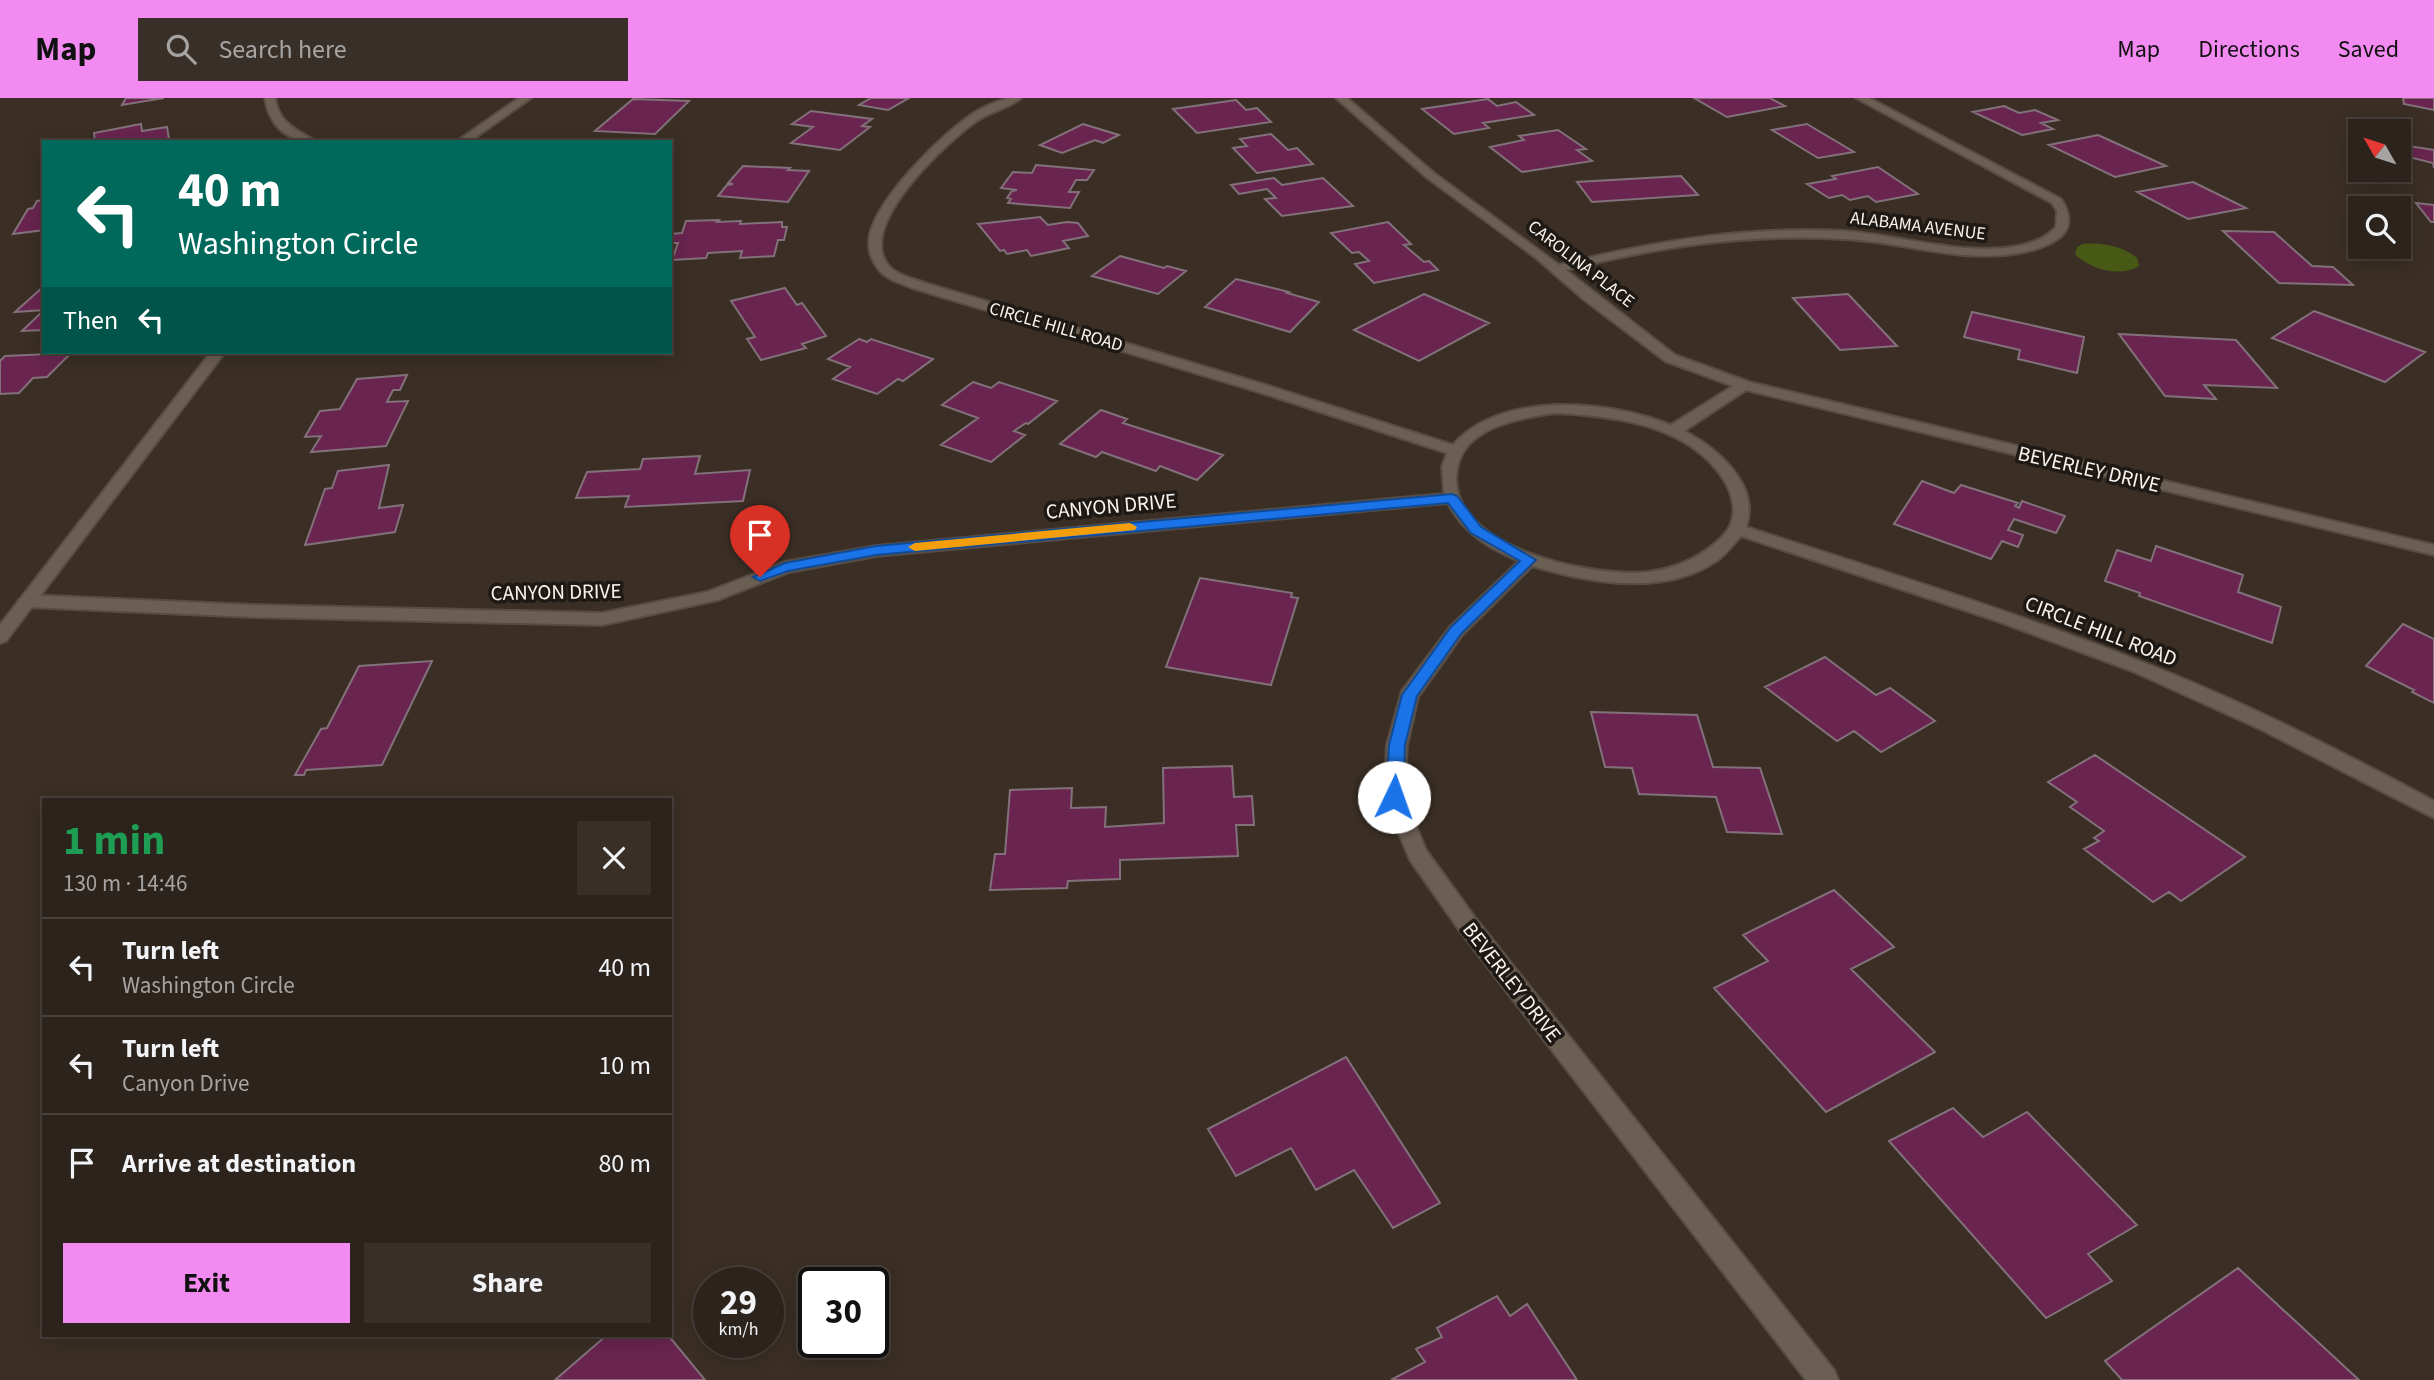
<!DOCTYPE html>
<meta charset="utf-8">
<style>
:root{--surface:#2c231c;--page:#382f29;--text:#f1f3f6;--muted:#a6a4a3;--line:#48403b;--accent:#f28af2}
body{margin:0;font-family:"Source Sans 3",sans-serif;background:var(--page);color:var(--text);height:100vh;display:flex;flex-direction:column;font-size:26px;white-space:nowrap}
*{box-sizing:border-box;margin:0}
p{font-size:23px;color:var(--muted)}
.icon{flex:none;width:38px;height:38px;fill:none;stroke:currentColor;stroke-width:2;stroke-linecap:round;stroke-linejoin:round}
.map{position:relative;flex:1;overflow:hidden}
.panel{position:absolute;left:42px;top:700px;width:630px;height:539px;display:flex;flex-direction:column;background:var(--surface);border-radius:0px;box-shadow:0 4px 18px #0003,0 0 0 2px var(--line)}
.panel>*{flex:none}
.banner{position:absolute;left:42px;top:42px;width:630px;height:214px;border-radius:0px;box-shadow:0 4px 18px #0003,0 0 0 2px var(--line);background:#00695c;color:#fff;overflow:hidden}
.needle{width:46px;rotate:309deg}
.fabs{position:absolute;left:2348px;top:21px;display:grid;gap:14px}
.fabs a{display:grid;place-items:center;width:63px;height:63px;border-radius:0px;background:var(--surface);box-shadow:0 4px 18px #0003,0 0 0 2px var(--line);font-size:35px}
.speed{position:absolute;left:693px;top:1169px;display:flex;gap:14px;font-size:35px;font-weight:700;text-align:center}
.speed>*{display:grid;place-content:center;width:91px;height:91px;border-radius:50%;background:var(--surface);box-shadow:0 4px 18px #0003,0 0 0 2px var(--line);line-height:1}
.speed small{font-size:18px;font-weight:400}
.speed .limit{border:4px solid #111;border-radius:10px;background:#fff;color:#111}
.pin{position:absolute;display:grid;place-items:center;width:60px;height:60px;color:#fff;margin:-72px -30px;border-radius:50% 50% 50% 0;rotate:-45deg;box-shadow:0 0 7px #0007}
.pin .icon{rotate:45deg}
.me{position:absolute;width:77px;margin:-38px;rotate:3deg;stroke-linejoin:round;filter:drop-shadow(0 0 5px #0008)}
.turn{display:flex;align-items:center;gap:24px;height:147px;padding:0 21px;font-size:32px}
.turn .icon{width:91px;height:91px;stroke-width:2.5}
.turn b{display:block;font-size:49px;line-height:60px}
.then{display:flex;align-items:center;height:66px;padding:0 21px;background:#0003;gap:14px;font-size:26px}
.round{display:grid;place-items:center;flex:none;width:74px;height:74px;border-radius:0px;background:var(--page)}
.head{display:flex;align-items:center;justify-content:space-between;height:119px;padding:0 21px}
h1{font-size:42px;font-weight:700;line-height:52px;color:#1e9e55}
.action{display:flex;gap:14px;margin-top:auto;padding:14px 21px}
.action a{flex:1;height:80px;border-radius:0px;background:var(--accent);color:#111;font-size:28px;font-weight:700;line-height:80px;text-align:center}
.action a+a{background:var(--page);color:var(--text)}
ul{padding:0;list-style:none}
li{display:flex;align-items:center;gap:21px;height:98px;padding:0 21px;border-top:2px solid var(--line)}
li div{flex:1}
li b{display:block;font-size:26px}
li em{font-style:normal}
header{display:flex;align-items:center;gap:42px;box-sizing:border-box;height:98px;padding:0 35px;background:var(--accent);color:#111}
header strong{font-size:33px}
nav{display:flex;gap:38px;margin-inline-start:auto;font-size:24px}
.search{width:490px;height:63px;background:var(--page);display:flex;align-items:center;gap:18px;box-sizing:border-box;padding:0 24px;border-radius:0px;color:var(--muted);font-size:26px}
.map>svg:first-child{display:block}
</style>
<header>
<strong>Map</strong>
<div class="search"><svg class="icon" aria-label="search" viewBox="0 0 24 24"><circle cx="10" cy="10" r="6"/><path d="M15 15l6 6"/></svg>Search here</div>
<nav><a>Map</a><a>Directions</a><a>Saved</a></nav>
</header>
<div class="map">
<svg width="2434" height="1282" viewBox="0 0 2434 1282">
<rect width="100%" height="100%" fill="#3b2f25"/>
<path fill="#475914" d="M2083 146C2102 144 2123 148 2137 160L2139 168C2120 180 2089 171 2075 156L2077 149Z"/>
<path fill="#69254f" stroke="#82717a" stroke-width="2" d="M126 0H164L122 7Z
M871 0H909L888 12 859 7Z
M1694 0H1770L1785 8 1727 19Z
M2403 0H2434V12L2404 6Z
M633 1 689 3 655 36 595 33Z
M1488 1 1497 8 1516 4 1534 17 1483 25 1489 30 1454 36 1422 11Z
M1236 2 1246 12 1257 10 1271 24 1197 35 1173 11Z
M2004 8 2019 15 2035 12 2058 22 2041 25 2053 31 2022 37 1973 14Z
M811 13 872 21 862 28 870 29 840 52 791 45 813 29 792 26Z
M141 26 142 33 167 29 169 41 95 44 94 35Z
M1083 26 1119 37 1103 45 1095 42 1062 55 1040 47Z
M1807 26 1854 54 1818 60 1772 32Z
M1558 32 1586 51 1577 52 1592 63 1522 74 1490 49 1524 42 1519 38Z
M1271 36 1288 52 1297 50 1313 66 1257 75 1233 50 1247 48 1240 41Z
M2098 37 2166 68 2115 79 2049 47Z
M2403 47 2434 52V70L2433 65 2405 58Z
M1036 67 1094 72 1087 82H1076L1069 94H1079L1070 110 1008 105 1011 101 1007 100 1012 93 1017 92 1001 90 1013 74 1032 75Z
M743 68 790 70 788 72 809 73 788 104 718 98 727 87 733 86 728 85Z
M1878 69 1918 96 1876 104 1868 98 1850 102 1842 97 1829 100 1807 86 1836 81 1832 78Z
M1681 78 1698 97 1592 104 1577 84Z
M1274 80 1282 87 1323 80 1353 108 1282 118 1265 101 1276 100 1267 91 1239 96 1231 87Z
M2193 84 2246 110 2188 121 2137 94Z
M44 102V132L13 136 28 111 33 110 37 103Z
M2416 105 2434 107V124H2431Z
M1040 119 1048 127 1067 124 1078 125 1088 138 1063 143 1069 150 1031 158 1027 152 1007 156 1004 152 1000 153 978 126Z
M719 122 717 124 741 123 740 126 782 124V129H787L784 142H778L774 158 740 160 742 153 708 155 706 160 672 162 678 145H670V136L682 135 686 123Z
M1388 124 1411 146 1404 147 1424 164 1429 163 1438 172 1374 185 1355 166 1369 163 1359 154 1352 155 1331 135Z
M2223 133 2274 134 2312 168 2333 169 2353 187 2279 185Z
M1120 158 1164 170 1167 168 1186 173 1158 196 1092 178Z
M1236 181 1289 194 1287 195 1319 204 1290 234 1205 209Z
M44 188V212L15 214Z
M785 190 797 207 802 205 826 238 802 246 806 250 761 262 747 241 755 239 731 203Z
M1424 196 1489 225 1419 263 1354 232Z
M1848 196 1897 248 1840 252 1793 200Z
M44 212V232L22 233Z
M2314 213 2425 254 2385 284 2272 240Z
M1972 214 2084 239 2077 275 2018 261 2020 252 1964 239Z
M2119 236 2236 242 2277 290 2204 287 2216 301 2165 298Z
M859 241 867 244 871 241 933 261 903 283 898 281 877 296 833 281 850 269 828 261Z
M71 255 47 279 33 280 19 295 0 296V263L5 258Z
M407 277 400 292H393L387 304 408 303 386 348 311 354 321 338 305 339 320 313 340 311 357 281Z
M973 284 991 290 999 284 1057 303 1028 326 1026 325 1014 333 1025 337 991 364 941 347 978 320 942 307Z
M1101 312 1127 321 1123 325 1223 357 1197 382 1160 368 1156 373 1102 354 1096 359 1060 346Z
M700 358 695 376 750 372 743 403 625 409 629 398 576 400 587 374 640 371 643 361Z
M389 367 379 410 403 407 395 434 305 447 325 391 332 390 338 373Z
M1922 383 1954 395 1961 387 2018 405 2015 408 2019 410 2022 403 2065 418 2056 435 2014 421 2008 432 2023 437 2018 449 2002 443 1991 461 1894 426Z
M2156 448 2243 477 2238 494 2281 509 2272 545 2139 498 2140 495 2105 483 2117 452 2151 463Z
M1200 480 1292 495 1291 499 1298 500 1271 587 1166 569Z
M2403 526 2434 541V605L2412 594 2414 592 2366 568Z
M1825 559 1876 597 1890 590 1935 623 1881 654 1854 633 1837 643 1765 589Z
M432 563 382 667 306 672 304 677H295L321 631 327 630 359 568Z
M1591 614 1697 617 1713 669 1760 670 1782 736 1727 734 1716 699 1639 696 1632 670 1605 669Z
M2095 657 2245 759 2181 803 2169 794 2153 804 2084 751 2099 743 2094 740 2104 733 2070 709 2077 704 2048 684Z
M1232 668 1234 699 1252 698 1254 727H1236L1238 758 1120 762V781L1068 783 1067 790 990 792 995 756H1005L1010 692 1072 690 1071 710 1106 709 1105 729 1164 725 1163 670Z
M1834 792 1894 849 1851 871 1935 954 1826 1014 1714 890 1768 863 1743 837Z
M1346 959 1440 1105 1393 1130 1354 1072 1316 1092 1291 1050 1236 1078 1208 1031Z
M1953 1010 1983 1039 2027 1014 2137 1127 2088 1156 2112 1183 2046 1220 1889 1043Z
M2238 1170 2359 1282H2122L2105 1263Z
M1497 1198 1510 1218 1527 1206 1577 1282H1391L1425 1264 1416 1251 1442 1239 1437 1230Z
M607 1237H668L705 1282H555Z"/>
<g fill="none" stroke-linecap="round" stroke-linejoin="round">
<defs>
<path id="minor" d="M265 0H275C280 28 297 31 317 44 288 44 270 30 265 0Z
M1007 0H1021C1008 11 988 14 974 25 944 47 857 127 888 167 896 177 911 180 922 184L1269 288 1453 347C1501 292 1610 302 1671 327L1733 288 1665 263 1583 201 1536 160 1426 79 1336 0H1347L1434 75 1559 167C1653 143 1746 128 1844 133 1885 136 1924 147 1965 150 1993 152 2035 152 2056 129L2057 113 2052 105 1856 0H1869L2061 101C2080 130 2061 144 2033 152 1969 169 1907 144 1844 141 1748 135 1658 149 1566 172L1675 257 1749 284 2434 447V457L1746 292 1684 333C1717 350 1761 387 1746 429 1879 472 2013 513 2142 564 2243 603 2339 652 2434 703V720L2260 631 2132 573 2000 524 1741 438C1734 446 1726 456 1718 462 1664 499 1590 485 1532 468L1462 537 1418 599 1407 647 1404 699 1426 752 1476 821 1834 1272 1838 1282H1806L1460 833 1410 762 1384 699 1387 647 1402 593 1450 529 1519 463C1489 450 1463 435 1448 405L876 458 789 474 718 502 602 527 254 519 27 509 18 503 27 497 254 507 602 515 707 494 785 464 876 448 1444 396 1442 369 1447 355 1259 294 912 190C901 185 887 182 879 172 873 165 868 153 869 143 871 105 945 32 977 13 987 7 997 4 1007 0ZM1555 315C1611 318 1678 325 1716 371 1732 390 1742 418 1723 438 1702 459 1678 470 1648 474 1593 480 1438 449 1458 367 1468 328 1521 320 1555 315Z"/>
<path id="tertiary" d="M519 0H531L469 44H456Z
M211 254H225L6 543 0 545V527Z"/>
</defs>
<use href="#minor" stroke="#564c43" stroke-width="4"/>
<use href="#tertiary" stroke="#564c43" stroke-width="4"/>
<use href="#minor" fill="#6b5e53" fill-rule="evenodd"/>
<use href="#tertiary" fill="#6b5e53" fill-rule="evenodd"/>
</g>
<path fill="#1a73e8" stroke="#114b97" stroke-width="2" d="M1452 396 1457 398 1481 429 1536 462 1461 536 1417 598 1405 647 1403 699 1394 705 1386 699 1389 647 1402 597 1451 529 1520 463 1471 435 1448 405 876 457 788 473 760 483 753 479 785 465 876 448Z"/>
<path fill="#f59e0b" d="M1130 425 1137 429 1135 432 915 453 908 449 915 445Z"/>
<g text-anchor="middle" dominant-baseline="central" stroke-width="7" stroke-linejoin="round" paint-order="stroke">
<g font-size="18" fill="#faf2ec" stroke="#1e1914">
<text transform="translate(1918 128) rotate(7)">ALABAMA AVENUE</text>
<text transform="translate(1581 166) rotate(38)">CAROLINA PLACE</text>
<text transform="translate(1056 229) rotate(16)">CIRCLE HILL ROAD</text>
</g>
<g font-size="21" fill="#faf2ec" stroke="#1e1914">
<text transform="translate(2089 371) rotate(13)">BEVERLEY DRIVE</text>
<text transform="translate(1111 408) rotate(-5)">CANYON DRIVE</text>
<text transform="translate(556 494) rotate(-1)">CANYON DRIVE</text>
<text transform="translate(2101 533) rotate(21)">CIRCLE HILL ROAD</text>
<text transform="translate(1512 884) rotate(52)">BEVERLEY DRIVE</text>
</g>
</g>
</svg>
<div class="fabs">
<a><svg class="needle" viewBox="-14 -14 28 28"><path d="M0-13l5 13h-10z" fill="#e53935"/><path d="M0 13l5-13h-10z" fill="#a6a4a3"/></svg></a>
<a><svg class="icon" aria-label="search" viewBox="0 0 24 24"><circle cx="10" cy="10" r="6"/><path d="M15 15l6 6"/></svg></a>
</div>
<div class="speed"><div>29<small>km/h</small></div><div class="limit">30</div></div>
<div class="pin" style="left:760px;top:479px;background:#d93025"><svg class="icon" aria-label="arrive" viewBox="0 0 24 24"><path d="M6 21V4h12l-3 4 3 4H6"/></svg></div>
<svg class="me" style="left:1394px;top:699px" viewBox="-20 -20 40 40"><circle r="19" fill="#fff"/><path d="M0-13L10 11 0 6-10 11z" fill="#1a73e8"/></svg>
<div class="banner">
<div class="turn"><svg class="icon" aria-label="left" viewBox="0 0 24 24"><path d="M17 20v-9H6M10 6l-5 5 5 5"/></svg><div><b>40 m</b>Washington Circle</div></div>
<div class="then">Then<svg class="icon" aria-label="left" viewBox="0 0 24 24"><path d="M17 20v-9H6M10 6l-5 5 5 5"/></svg></div>
</div>
<section class="panel">
<div class="head"><div><h1>1 min</h1><p>130 m · 14:46</p></div><a class="round"><svg class="icon" aria-label="close" viewBox="0 0 24 24"><path d="M6 6l12 12M18 6L6 18"/></svg></a></div>
<ul>
<li><svg class="icon" aria-label="left" viewBox="0 0 24 24"><path d="M17 20v-9H6M10 6l-5 5 5 5"/></svg><div><b>Turn left</b><p>Washington Circle</p></div><em>40 m</em></li>
<li><svg class="icon" aria-label="left" viewBox="0 0 24 24"><path d="M17 20v-9H6M10 6l-5 5 5 5"/></svg><div><b>Turn left</b><p>Canyon Drive</p></div><em>10 m</em></li>
<li><svg class="icon" aria-label="arrive" viewBox="0 0 24 24"><path d="M6 21V4h12l-3 4 3 4H6"/></svg><div><b>Arrive at destination</b></div><em>80 m</em></li>
</ul>
<div class="action"><a>Exit</a><a>Share</a></div>
</section>
</div>
